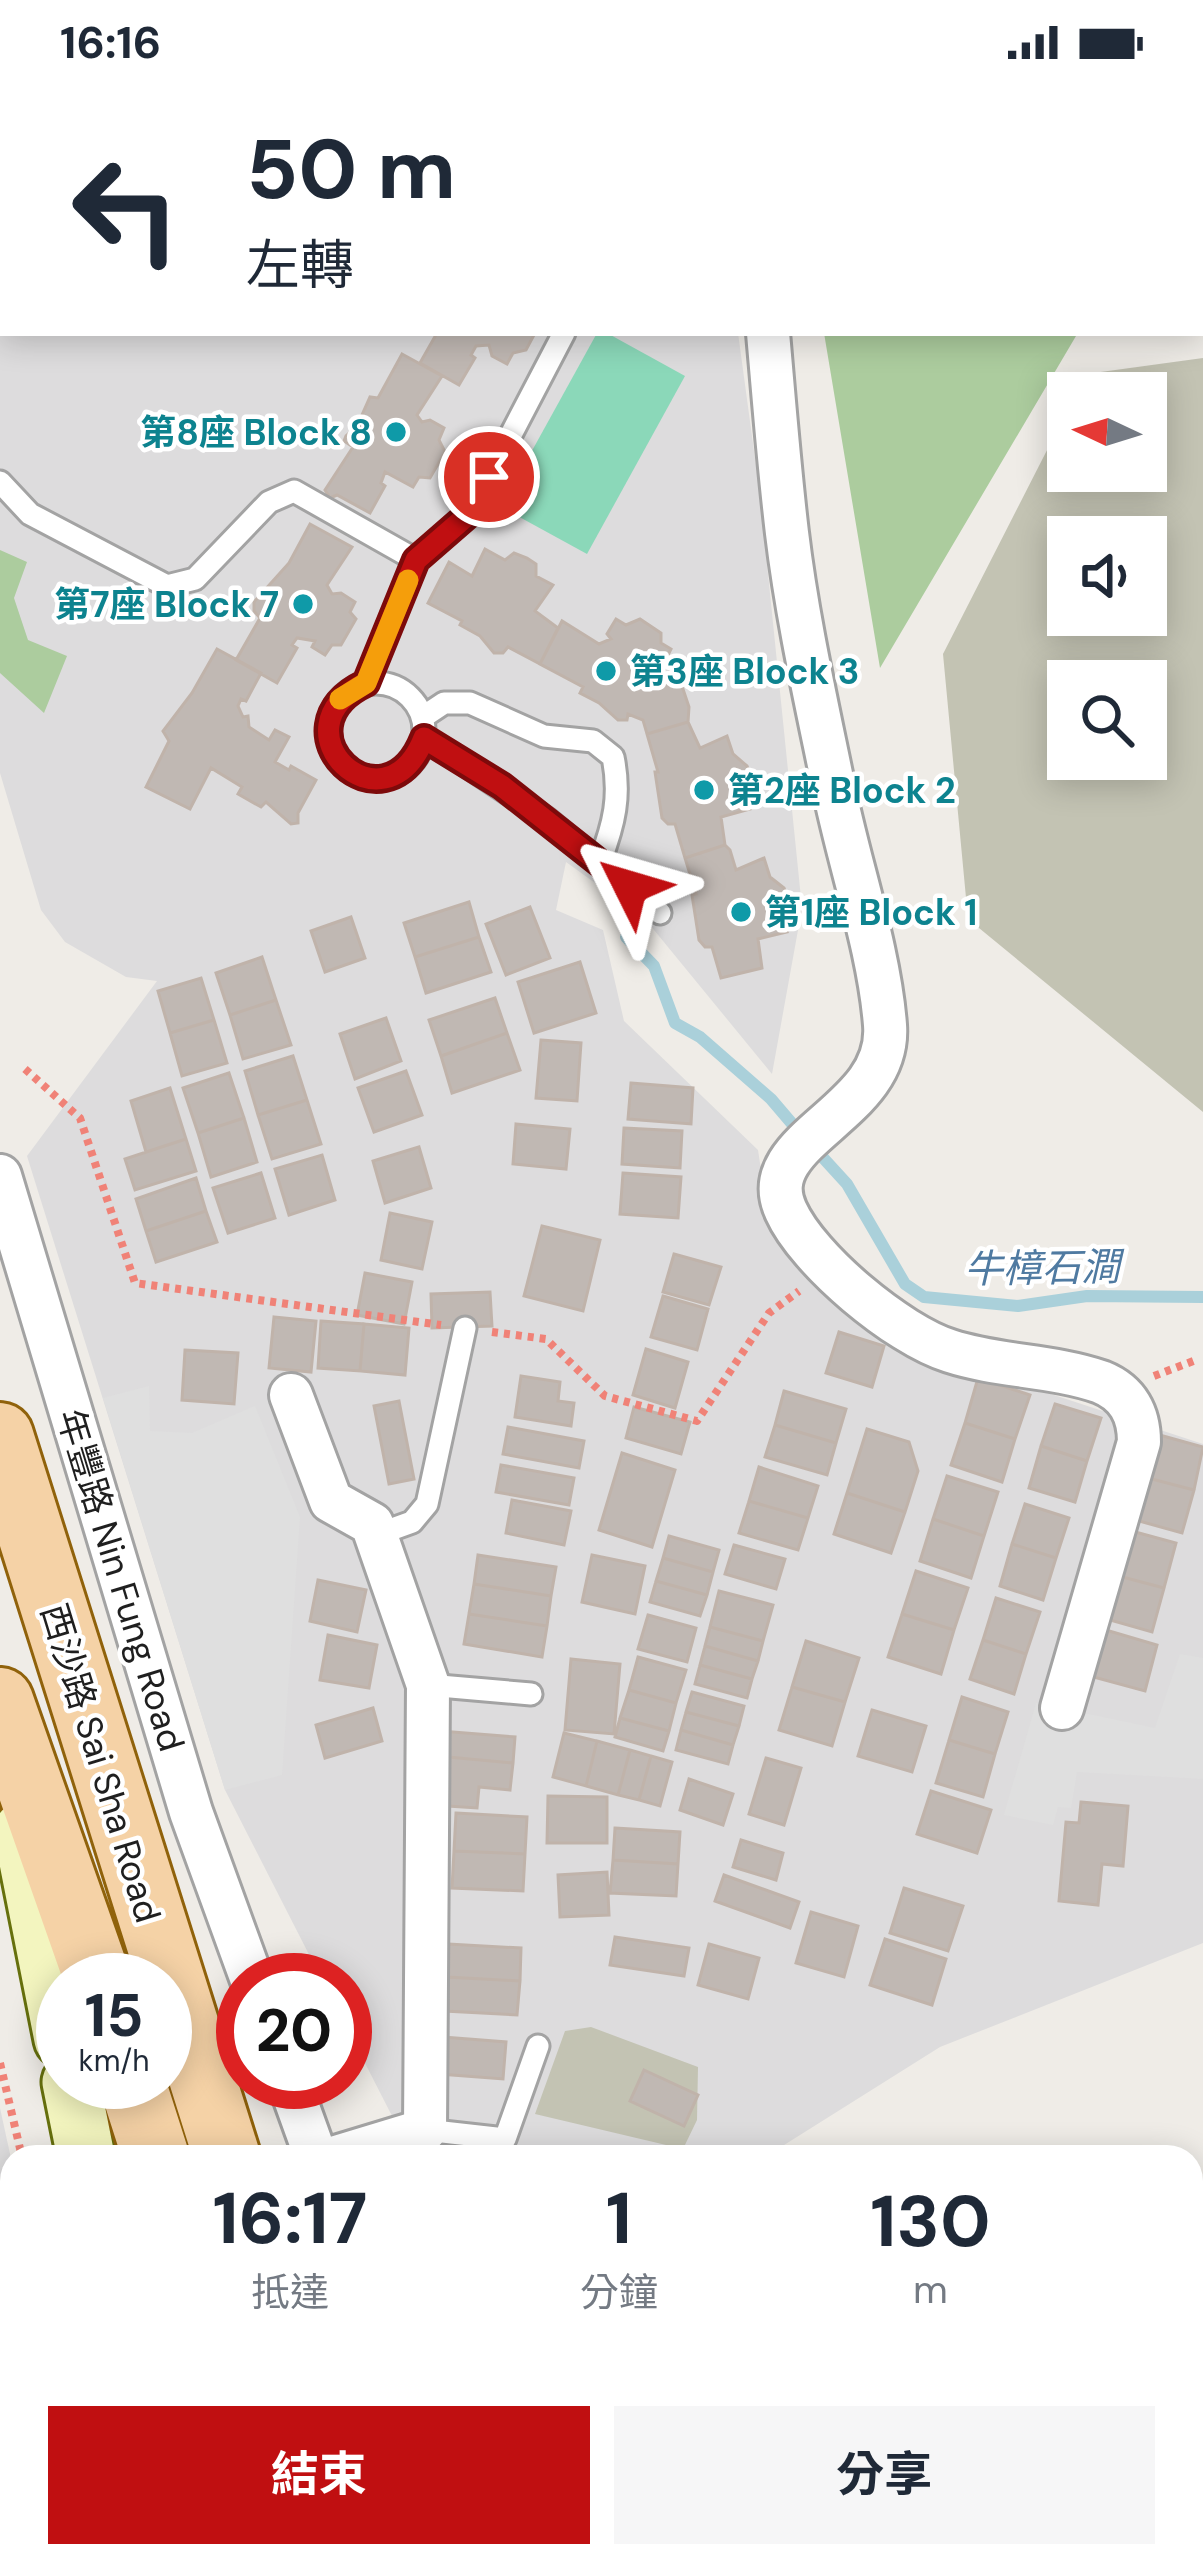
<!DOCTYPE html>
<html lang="zh-TW">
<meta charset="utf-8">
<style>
:root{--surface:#fff;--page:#f6f6f7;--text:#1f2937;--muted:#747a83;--accent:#c00f11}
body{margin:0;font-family:"DM Sans","Noto Sans TC",sans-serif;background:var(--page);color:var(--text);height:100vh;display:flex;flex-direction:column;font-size:45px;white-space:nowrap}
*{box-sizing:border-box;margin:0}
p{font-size:39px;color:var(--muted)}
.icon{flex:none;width:66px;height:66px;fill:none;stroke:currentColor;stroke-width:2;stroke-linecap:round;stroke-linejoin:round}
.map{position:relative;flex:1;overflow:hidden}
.drawer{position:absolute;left:0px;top:2061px;width:1203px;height:423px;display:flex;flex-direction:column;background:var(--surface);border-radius:36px 36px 0 0;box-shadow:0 6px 30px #0003}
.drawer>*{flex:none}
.top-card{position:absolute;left:0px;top:0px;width:1203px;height:252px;box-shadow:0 6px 30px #0003;background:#fff;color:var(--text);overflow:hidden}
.needle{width:78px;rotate:274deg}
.fabs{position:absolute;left:1047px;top:288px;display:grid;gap:24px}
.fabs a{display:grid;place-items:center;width:120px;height:120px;border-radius:0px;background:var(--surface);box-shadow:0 6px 30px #0003;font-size:60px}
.speed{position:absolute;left:36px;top:1869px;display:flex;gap:24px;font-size:60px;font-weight:700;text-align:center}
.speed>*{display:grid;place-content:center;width:156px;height:156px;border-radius:50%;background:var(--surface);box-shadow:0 6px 30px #0003;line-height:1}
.speed small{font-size:30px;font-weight:400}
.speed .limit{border:18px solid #d22;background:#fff;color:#111}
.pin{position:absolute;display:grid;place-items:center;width:102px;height:102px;color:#fff;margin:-51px;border:6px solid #fff;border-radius:50%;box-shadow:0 3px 12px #0007}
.me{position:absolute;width:132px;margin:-66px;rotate:310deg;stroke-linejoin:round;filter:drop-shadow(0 0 9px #0008)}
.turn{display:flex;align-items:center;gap:42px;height:252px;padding:0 48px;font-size:54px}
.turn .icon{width:156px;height:156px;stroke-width:2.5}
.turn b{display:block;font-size:84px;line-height:102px}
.eta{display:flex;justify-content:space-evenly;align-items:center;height:204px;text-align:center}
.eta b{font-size:72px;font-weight:700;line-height:84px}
.button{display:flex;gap:24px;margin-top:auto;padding:24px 48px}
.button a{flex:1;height:138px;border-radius:0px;background:var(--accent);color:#fff;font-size:48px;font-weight:700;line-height:138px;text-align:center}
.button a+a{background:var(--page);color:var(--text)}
.status{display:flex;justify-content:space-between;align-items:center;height:84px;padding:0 60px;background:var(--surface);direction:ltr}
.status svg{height:33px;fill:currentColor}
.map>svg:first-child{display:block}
</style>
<div class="status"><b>16:16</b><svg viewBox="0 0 49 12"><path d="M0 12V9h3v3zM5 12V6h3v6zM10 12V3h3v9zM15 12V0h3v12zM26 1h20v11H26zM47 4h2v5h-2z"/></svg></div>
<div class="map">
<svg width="1203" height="2482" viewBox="0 0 1203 2482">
<rect width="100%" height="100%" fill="#efece7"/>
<path fill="#dddcdd" d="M0 0H704V3H3V249H738L760 411 802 824 772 990 645 835 566 778 556 826 603 846 624 937 758 1066 766 1118 889 1255 925 1281H963L1203 1360V1859L940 1963 765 2073H413L345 1940V1896H322L225 1706 27 1072 157 897 126 893 65 858 41 826 0 689Z
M0 2024 12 2079V2141L5 2151 12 2182V2472H73L75 2482H0Z"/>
<path fill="#c3c3b3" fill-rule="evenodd" d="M1203 274V1028L968 835 943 570 1068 325V387H1146V309H1076L1086 290ZM1068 453H1146V531H1068ZM1068 597H1146V675H1068Z
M591 1943 698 1983 697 2036 683 2065 535 2030 565 1947Z
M1203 2198V2482H470L467 2472H1191V2206Z"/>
<path fill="#accc9e" d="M782 0H1203V225L1200 226V3Z
M824 249H1088L1076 252 880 584Z
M0 466 27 478 14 514 28 556 67 572 44 629 0 589Z"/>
<path fill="#8bd8b9" d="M597 249H607L685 292 587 470 501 423Z"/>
<path fill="#dfdfdf" d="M149 1302 150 1347 192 1349 255 1322 300 1433 282 1691 225 1706 103 1314Z
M1180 1570 1203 1574V1695L1077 1688 1071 1724 1058 1723 1053 1741 1004 1731 1036 1619 1155 1644Z"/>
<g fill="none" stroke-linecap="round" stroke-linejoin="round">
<path stroke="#aad0da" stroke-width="12" d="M626 853 654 882 675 939 700 953 771 1015 800 1049
M815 1065 847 1100 905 1200 924 1213 1018 1222 1087 1212 1203 1213"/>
</g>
<path fill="#c0b8b3" stroke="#c0b3aa" stroke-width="3" d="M88 0H308L307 3Z
M437 249H535L526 266 513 269 507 280 492 272 489 261 476 262 471 271 475 274 459 301 420 279Z
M402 270 442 292 417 331 422 338 430 336 444 344 439 356 445 368 430 394 419 393 413 403 385 388 381 399 385 402 370 429 337 411 330 414 325 406 353 363 344 357 346 352 357 342 370 313 378 314Z
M310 440 352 463 327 501 332 510 341 509 355 518 350 528 356 535 341 561H332L325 571 312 563 315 557 297 554 292 561 297 564 277 599 236 576 260 534 254 527V518L289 479Z
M485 465 505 476 514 469 527 474 536 480V492L553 501 535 527 558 544 540 580 508 563 503 569H494L480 552 460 541 462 537 428 519 449 478 472 492Z
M616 535 626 541 640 535 661 549V559L671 565 663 581H657L663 598 679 593 689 623 688 638 647 650 643 636 628 630 627 636H618L599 619 580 609 583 603 540 580 562 537 599 560 611 555 607 550Z
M217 565 261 589 246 617 241 615 238 622 243 633 248 632 249 643 269 656 275 646 289 653 275 678 289 686 291 682 316 696 298 729V739L291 740 266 718 261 723 238 710 242 703 211 684 190 725 146 703 169 657 163 647 192 609Z
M688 638 700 664 727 652 733 670 747 682 752 695 744 710 750 725 721 733 725 761 685 774 675 740H668L662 734 655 688H658L647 650Z
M725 761 730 766 736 786 764 774 770 793 784 804 789 817 781 833 787 848 758 855 762 884 721 894 712 863H705L699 856 692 811 696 810 685 774Z
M469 818 479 853 415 873 404 839Z
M530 823 550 874 506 891 486 840Z
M351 833 365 874 325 888 311 847Z
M479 853 491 888 426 909 415 873Z
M262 873 276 916 230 931 216 889Z
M580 878 596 929 534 949 518 898Z
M201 894 214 936 170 949 158 907Z
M495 914 507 949 441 972 429 936Z
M276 916 291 961 243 975 230 931Z
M386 934 401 977 355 995 340 950Z
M214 936 227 979 182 992 170 949Z
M507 949 520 986 452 1009 441 972Z
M541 956 581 959 577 1017 536 1014Z
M293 972 307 1016 258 1031 245 987Z
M406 987 422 1031 374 1048 358 1004Z
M229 989 244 1034 198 1049 183 1004Z
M631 999 693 1004 691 1040 628 1035Z
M170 1004 186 1055 146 1068 131 1017Z
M307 1016 321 1060 272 1075 258 1031Z
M244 1034 257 1078 211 1093 198 1049Z
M516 1040 570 1045 566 1085 513 1080Z
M624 1044 682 1047 680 1084 622 1080Z
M186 1055 196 1087 135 1106 125 1075Z
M419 1063 431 1104 385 1119 373 1077Z
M322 1071 335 1116 289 1131 275 1085Z
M261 1089 275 1134 228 1149 213 1104Z
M623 1089 681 1093 678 1134 620 1130Z
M196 1094 206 1127 146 1147 136 1115Z
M206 1127 217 1158 156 1178 146 1147Z
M390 1129 432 1138 422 1185 381 1176Z
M542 1142 600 1156 583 1227 524 1212Z
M674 1170 721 1183 709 1221 663 1208Z
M365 1189 412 1198 404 1240 357 1231Z
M490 1208 492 1242 432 1244 431 1210Z
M663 1212 708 1225 697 1266 651 1253Z
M274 1233 316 1237 311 1288 269 1284Z
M321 1237 364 1240 360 1287 318 1284Z
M364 1240 409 1244 405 1291 360 1287Z
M839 1248 884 1262 872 1303 826 1289Z
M646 1265 688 1278 675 1324 633 1311Z
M185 1266 238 1269 234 1320 182 1316Z
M521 1292 560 1298 558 1317 574 1319 571 1342 515 1333Z
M978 1294 1030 1311 1015 1355 965 1339Z
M784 1307 846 1325 836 1359 775 1341Z
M399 1317 414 1395 389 1400 374 1322Z
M1055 1320 1101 1334 1087 1377 1041 1362Z
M634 1323 690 1338 681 1370 626 1354Z
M965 1339 1015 1355 1002 1398 951 1381Z
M775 1341 836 1359 827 1391 765 1373Z
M508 1343 584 1357 579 1384 503 1370Z
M867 1345 909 1358 918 1387 905 1428 847 1409Z
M1156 1350 1203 1363 1194 1406 1144 1393Z
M1041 1362 1087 1377 1075 1418 1029 1404Z
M622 1369 675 1386 652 1463 599 1446Z
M501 1381 574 1394 569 1421 496 1408Z
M759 1383 818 1402 808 1434 749 1417Z
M947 1392 998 1408 984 1452 933 1435Z
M1144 1393 1194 1406 1182 1449 1132 1435Z
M847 1409 905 1428 891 1469 834 1450Z
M512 1416 571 1427 564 1461 506 1449Z
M749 1417 808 1434 798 1466 739 1449Z
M1025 1420 1069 1434 1056 1474 1012 1460Z
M933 1435 984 1452 971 1494 920 1477Z
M1128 1446 1176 1459 1164 1504 1115 1491Z
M669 1452 719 1466 713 1488 663 1474Z
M1012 1460 1056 1474 1043 1516 1000 1502Z
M734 1461 785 1475 776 1505 725 1490Z
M478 1471 556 1483 551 1512 474 1500Z
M592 1471 645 1482 635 1530 582 1518Z
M663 1474 713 1488 707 1511 656 1497Z
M916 1487 968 1504 954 1546 902 1530Z
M1115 1491 1164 1504 1152 1548 1103 1534Z
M318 1496 366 1506 357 1548 310 1537Z
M656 1497 707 1511 700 1532 650 1518Z
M474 1500 551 1512 547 1542 469 1530Z
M719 1507 773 1521 763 1557 710 1543Z
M996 1514 1040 1528 1026 1570 983 1556Z
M469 1530 547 1542 542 1573 464 1560Z
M902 1530 954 1546 941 1590 888 1573Z
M648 1531 696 1544 687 1578 638 1565Z
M710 1543 763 1557 758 1577 705 1562Z
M1099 1544 1157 1561 1145 1607 1086 1591Z
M328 1551 377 1561 369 1604 320 1596Z
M983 1556 1026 1570 1014 1610 970 1595Z
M806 1557 859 1574 845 1618 792 1603Z
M705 1562 758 1577 752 1595 700 1581Z
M638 1573 686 1586 676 1619 629 1606Z
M571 1575 620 1580 614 1650 565 1646Z
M700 1581 752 1595 747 1614 695 1600Z
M792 1603 845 1618 832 1662 779 1646Z
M629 1606 676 1619 669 1647 620 1634Z
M692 1608 744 1622 739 1642 686 1628Z
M962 1613 1008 1628 995 1670 949 1656Z
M373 1624 382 1657 325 1674 316 1641Z
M872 1626 926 1642 912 1688 858 1672Z
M686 1628 739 1642 733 1661 681 1646Z
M620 1634 669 1647 663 1667 615 1653Z
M681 1646 733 1661 728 1680 676 1666Z
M440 1647 515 1653 513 1679 437 1672Z
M564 1649 597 1657 586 1702 553 1693Z
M949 1656 995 1670 983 1713 936 1699Z
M597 1657 630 1666 618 1711 586 1702Z
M630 1666 651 1672 639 1716 618 1711Z
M437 1672 513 1679 510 1706 479 1703 477 1724 433 1721Z
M651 1672 672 1678 660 1722 639 1716Z
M766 1674 801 1684 784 1741 749 1730Z
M689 1695 733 1710 723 1741 680 1726Z
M931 1707 991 1726 977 1769 917 1750Z
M548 1712 607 1713V1759H547Z
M1081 1718 1128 1722 1123 1782 1102 1780 1098 1821 1059 1817 1066 1738 1079 1739Z
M456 1729 527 1733 525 1770 454 1767Z
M615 1744 680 1748 678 1780 613 1776Z
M741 1756 783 1769 776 1796 733 1783Z
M454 1767 525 1770 523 1807 452 1804Z
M613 1776 678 1780 676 1812 610 1809Z
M607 1788 609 1831 560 1833 558 1791Z
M724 1791 799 1818 790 1844 715 1817Z
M904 1804 963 1822 948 1867 890 1849Z
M811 1828 858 1842 844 1893 796 1879Z
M615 1853 689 1864 684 1892 610 1881Z
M885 1855 946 1875 932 1921 870 1901Z
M448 1860 521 1864 520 1897 447 1893Z
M709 1860 759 1874 748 1915 698 1901Z
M447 1893 520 1897 517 1931 445 1927Z
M443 1953 506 1958 503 1995 440 1990Z
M644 1986 698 2011 684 2042 630 2017Z"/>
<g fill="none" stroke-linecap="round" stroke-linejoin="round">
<defs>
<path id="lane" d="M536 0 537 3
M0 398 30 430 167 502 195 495 269 418 294 407 416 476
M328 647a48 48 0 1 1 96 0a48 48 0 1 1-96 0Z
M366 599 416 476 470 429 564 249
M423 633 444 619H470L544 652 593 657 613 673C621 712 614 740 600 777
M425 654 547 735 660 829
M376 1451 412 1438 427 1420 465 1244
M428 1601 531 1610
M425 2046 505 2055 538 1962
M0 2319 12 2388
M21 2472V2482"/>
<path id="street" d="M744 0V3
M768 249C774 316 779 382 787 449 797 533 816 617 833 700 848 777 879 863 885 941 892 1031 752 1054 786 1127 808 1176 898 1251 950 1267 999 1283 1052 1281 1101 1298 1128 1309 1139 1330 1139 1358L1062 1624
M0 1092 191 1728 252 1896
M291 1311 331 1417 372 1440 428 1601 425 2046 336 2073
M289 1998 316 2073"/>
<path id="secondary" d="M22 1747 63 1955
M71 1998 86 2073
M170 2472 172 2482"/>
<path id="primary" d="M0 1352 227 2073
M0 1617 98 1896
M132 1998 156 2073
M278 2472 281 2482
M352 2472 355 2482"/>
</defs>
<use href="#lane" stroke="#a3a3a3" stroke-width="27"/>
<use href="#street" stroke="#a3a3a3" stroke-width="48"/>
<use href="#secondary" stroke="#66700d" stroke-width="63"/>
<use href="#primary" stroke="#90620b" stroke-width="72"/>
<path stroke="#f08277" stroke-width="8" stroke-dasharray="6 6" stroke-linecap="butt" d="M25 985 80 1034 135 1199 441 1241
M492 1248 546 1255 605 1312 697 1337 769 1229 799 1207
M1154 1292 1196 1276
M0 1979 22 2073
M108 2472 109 2482"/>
<use href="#lane" stroke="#fff" stroke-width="21"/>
<use href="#street" stroke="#fff" stroke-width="42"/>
<use href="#secondary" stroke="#f3f5bf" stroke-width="57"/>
<use href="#primary" stroke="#f5d2a6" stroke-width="66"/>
</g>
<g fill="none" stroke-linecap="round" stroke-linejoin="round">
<defs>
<path id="route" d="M489 393 470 429 416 476 366 599C270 645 384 754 424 654L502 702 630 803"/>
</defs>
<use href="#route" stroke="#7d0a0b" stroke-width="30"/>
<use href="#route" stroke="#c00f11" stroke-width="21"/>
<path stroke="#f59e0b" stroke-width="21" d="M340 615 366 599 408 496"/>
</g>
<g fill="#0f9aa8" stroke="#fff" stroke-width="4.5">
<circle cx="396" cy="348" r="12"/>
<circle cx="303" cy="520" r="12"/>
<circle cx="606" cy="587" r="12"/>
<circle cx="704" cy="706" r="12"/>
<circle cx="741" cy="828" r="12"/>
</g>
<g text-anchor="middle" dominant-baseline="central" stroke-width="9" stroke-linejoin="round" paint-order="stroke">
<g font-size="36" font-weight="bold" fill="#0d838f" stroke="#fff" text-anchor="start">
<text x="372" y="348" text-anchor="end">第8座 Block 8</text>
<text x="279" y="520" text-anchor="end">第7座 Block 7</text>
<text x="630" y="587">第3座 Block 3</text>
<text x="728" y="706">第2座 Block 2</text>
<text x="765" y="828">第1座 Block 1</text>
</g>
<g font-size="36" fill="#1f1f1f" stroke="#fff">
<text transform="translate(121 1496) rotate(73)">年豐路 Nin Fung Road</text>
<text transform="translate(101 1679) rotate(73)">西沙路 Sai Sha Road</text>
</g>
<g font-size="39" font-style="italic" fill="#4f7aa1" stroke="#fff">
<text transform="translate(1042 1184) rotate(-1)">牛樟石澗</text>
</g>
</g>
</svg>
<div class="fabs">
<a><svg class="needle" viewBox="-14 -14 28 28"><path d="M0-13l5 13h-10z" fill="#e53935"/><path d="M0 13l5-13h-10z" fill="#747a83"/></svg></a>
<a><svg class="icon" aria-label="sound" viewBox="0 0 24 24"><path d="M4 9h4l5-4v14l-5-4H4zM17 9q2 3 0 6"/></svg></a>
<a><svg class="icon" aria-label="search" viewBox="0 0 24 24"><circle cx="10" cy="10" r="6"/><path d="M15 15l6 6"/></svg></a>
</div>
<div class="speed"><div>15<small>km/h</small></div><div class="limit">20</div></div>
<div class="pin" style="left:489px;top:393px;background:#d93025"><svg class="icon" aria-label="arrive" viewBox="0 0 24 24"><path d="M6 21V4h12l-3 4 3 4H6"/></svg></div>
<svg class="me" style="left:630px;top:803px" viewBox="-20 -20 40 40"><path d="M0-17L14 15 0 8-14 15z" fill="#c00f11" stroke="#fff" stroke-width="4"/></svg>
<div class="top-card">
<div class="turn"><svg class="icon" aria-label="left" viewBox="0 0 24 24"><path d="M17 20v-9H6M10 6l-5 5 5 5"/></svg><div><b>50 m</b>左轉</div></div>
</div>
<section class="drawer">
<div class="eta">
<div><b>16:17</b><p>抵達</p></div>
<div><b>1</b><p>分鐘</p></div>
<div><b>130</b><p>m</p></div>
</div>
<div class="button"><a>結束</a><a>分享</a></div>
</section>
</div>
